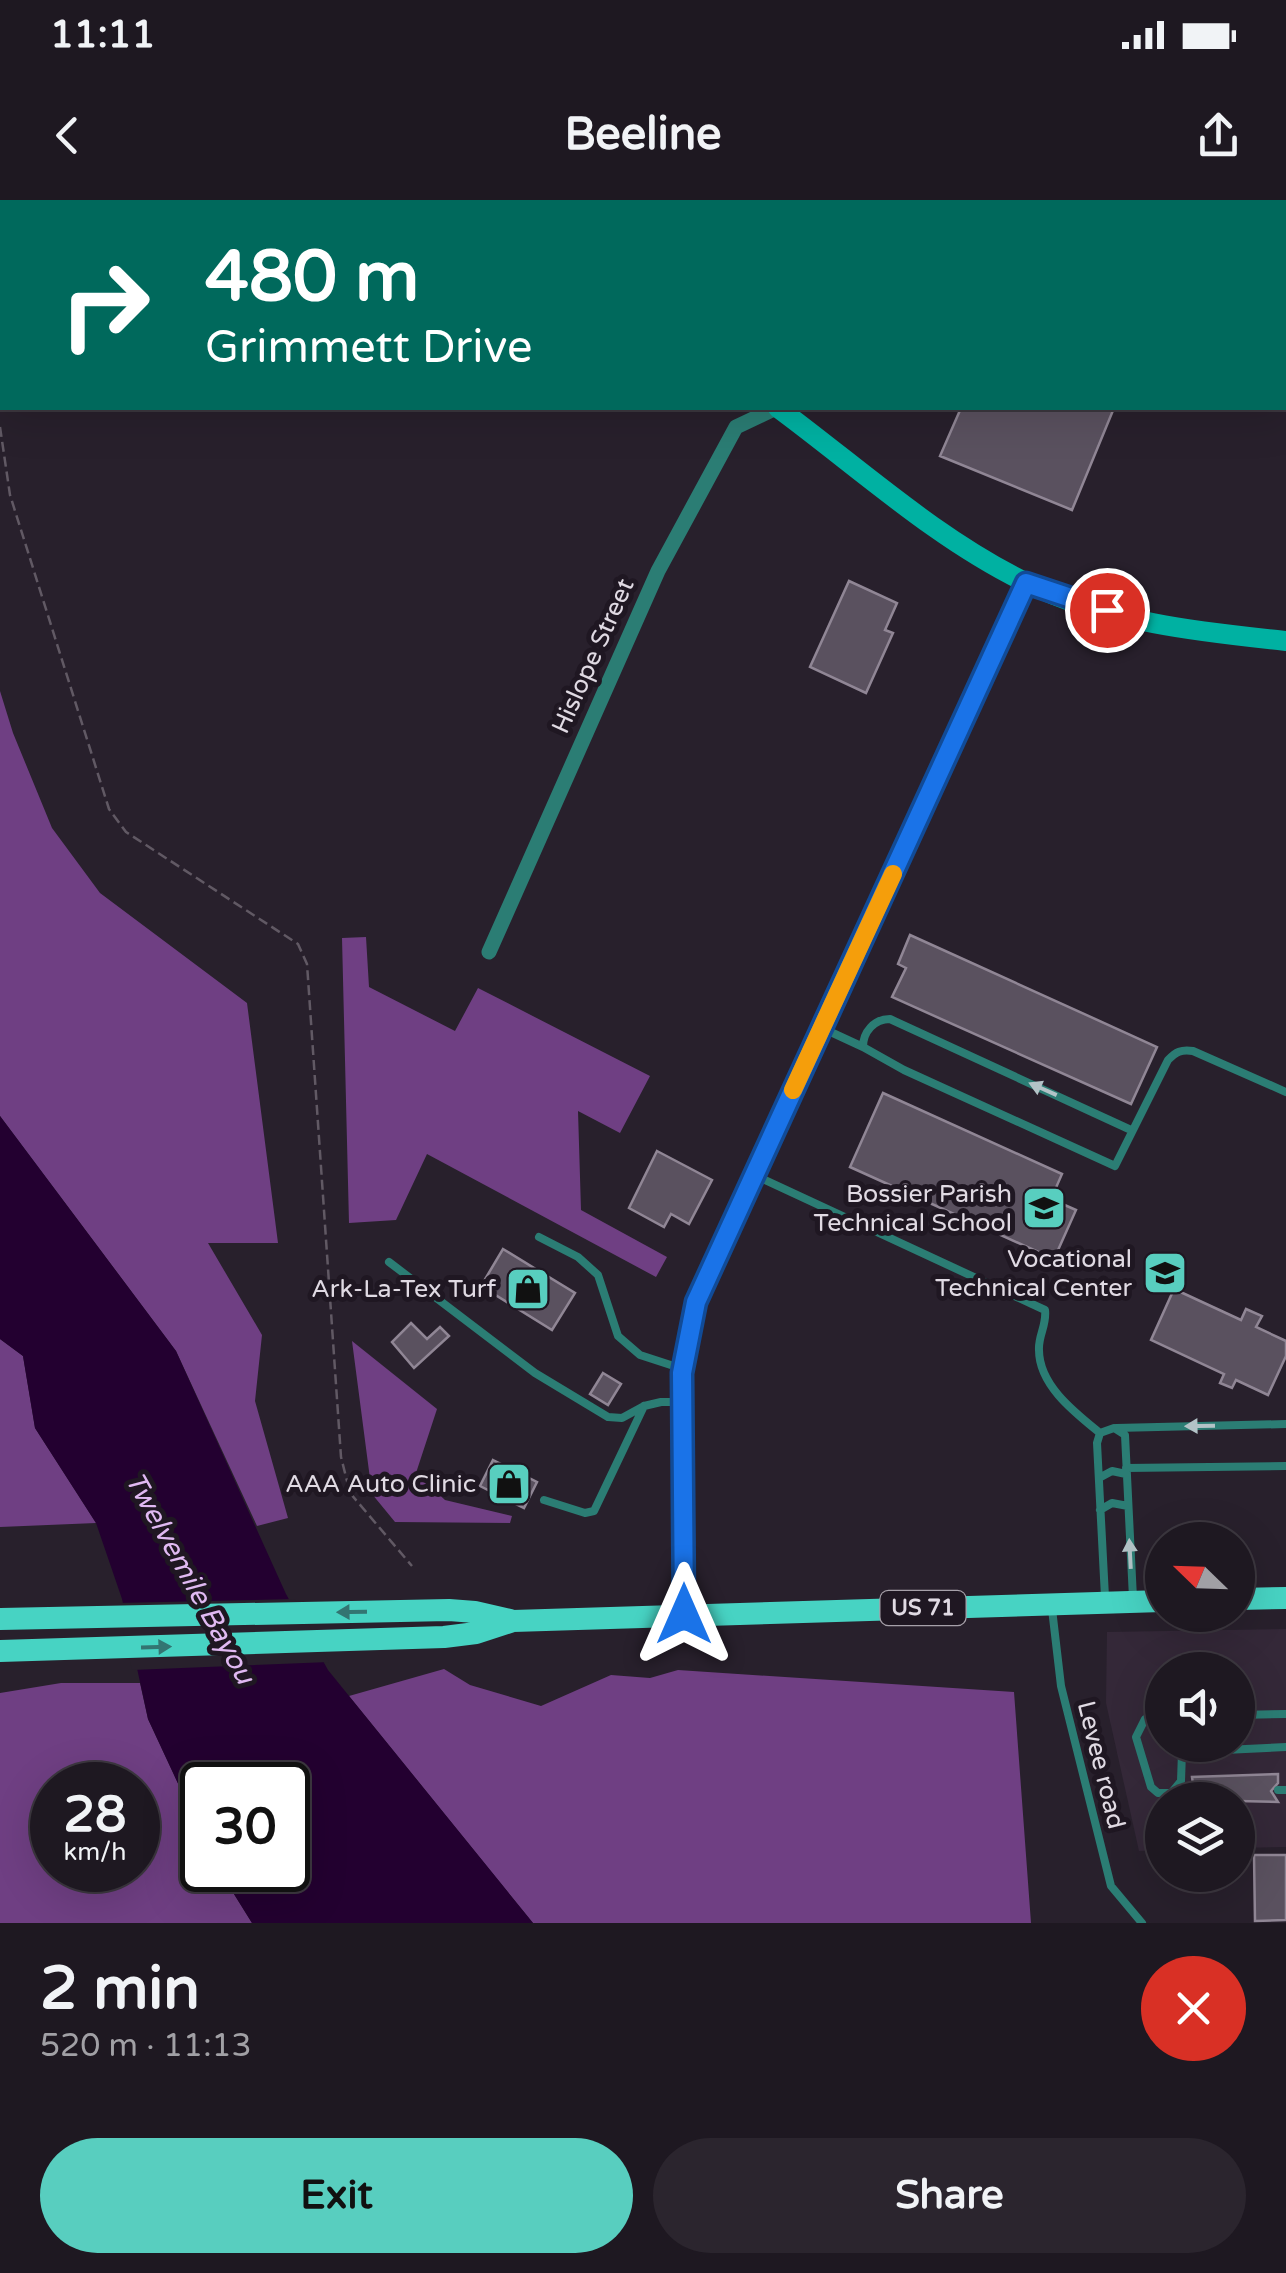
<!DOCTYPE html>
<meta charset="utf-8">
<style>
:root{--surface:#1e1821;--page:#2b252e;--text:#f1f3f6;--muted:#a1a0a5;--line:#3c373f;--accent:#58cebf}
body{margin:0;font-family:"Varela Round",sans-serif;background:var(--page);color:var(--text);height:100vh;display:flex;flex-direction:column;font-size:38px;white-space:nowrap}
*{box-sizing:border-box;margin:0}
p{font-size:32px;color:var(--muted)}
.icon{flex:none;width:55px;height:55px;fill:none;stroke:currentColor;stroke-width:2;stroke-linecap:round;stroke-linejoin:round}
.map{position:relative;height:1723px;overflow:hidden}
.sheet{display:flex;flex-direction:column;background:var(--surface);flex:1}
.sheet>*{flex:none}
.hud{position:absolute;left:0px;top:0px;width:1288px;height:210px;box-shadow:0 10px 40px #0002,0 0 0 2px var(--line);background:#00695c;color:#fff;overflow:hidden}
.needle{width:65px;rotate:293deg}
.tools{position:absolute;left:1145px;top:1322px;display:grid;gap:20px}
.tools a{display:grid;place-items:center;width:110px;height:110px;border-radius:50%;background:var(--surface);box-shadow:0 10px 40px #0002,0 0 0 2px var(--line);font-size:50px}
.speed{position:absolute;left:30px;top:1562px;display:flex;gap:20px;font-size:50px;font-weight:700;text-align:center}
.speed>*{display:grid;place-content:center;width:130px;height:130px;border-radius:50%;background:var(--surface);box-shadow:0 10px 40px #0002,0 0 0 2px var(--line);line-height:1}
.speed small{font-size:25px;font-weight:400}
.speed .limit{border:5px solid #111;border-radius:15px;background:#fff;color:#111}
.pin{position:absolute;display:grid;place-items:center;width:85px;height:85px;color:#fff;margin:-42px;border:5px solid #fff;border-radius:50%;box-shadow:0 2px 10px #0007}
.me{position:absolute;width:110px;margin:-55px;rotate:0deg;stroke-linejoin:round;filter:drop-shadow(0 0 8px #0008)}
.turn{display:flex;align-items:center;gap:35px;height:210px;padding:0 40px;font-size:45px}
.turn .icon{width:130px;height:130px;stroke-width:2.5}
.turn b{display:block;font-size:70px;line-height:85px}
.round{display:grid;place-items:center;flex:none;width:105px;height:105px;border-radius:52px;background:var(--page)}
.headline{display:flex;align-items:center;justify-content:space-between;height:170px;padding:0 40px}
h1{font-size:60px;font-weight:800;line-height:75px}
.primary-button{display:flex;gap:20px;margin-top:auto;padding:20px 40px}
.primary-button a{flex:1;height:115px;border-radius:60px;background:var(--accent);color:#111;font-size:40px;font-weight:800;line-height:115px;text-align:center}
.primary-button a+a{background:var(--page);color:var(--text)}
.status{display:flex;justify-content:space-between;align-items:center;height:70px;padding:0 50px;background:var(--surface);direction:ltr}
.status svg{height:28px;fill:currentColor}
header{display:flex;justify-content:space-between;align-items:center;height:130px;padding:0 40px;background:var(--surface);font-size:45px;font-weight:800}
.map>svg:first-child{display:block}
</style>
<div class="status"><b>11:11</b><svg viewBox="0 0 49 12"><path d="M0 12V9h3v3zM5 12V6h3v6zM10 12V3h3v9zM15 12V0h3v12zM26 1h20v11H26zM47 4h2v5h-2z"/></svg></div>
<header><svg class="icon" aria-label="back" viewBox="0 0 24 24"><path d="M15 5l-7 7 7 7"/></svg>Beeline<svg class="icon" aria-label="share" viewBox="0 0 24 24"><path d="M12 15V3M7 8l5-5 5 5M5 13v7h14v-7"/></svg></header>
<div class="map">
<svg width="1286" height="1723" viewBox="0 0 1286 1723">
<rect width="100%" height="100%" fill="#28202c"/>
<path fill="#342838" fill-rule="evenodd" d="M1286 1429V1647L1238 1648V1600H1162V1650L1139 1651 1106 1503 1107 1432ZM1162 1470H1238V1545H1162Z"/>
<path fill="#6f3f83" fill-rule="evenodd" d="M0 491 13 533 52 628 100 693 247 803 278 1043H208L262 1135 255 1201 288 1318 257 1326 176 1151 0 916Z
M366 737 369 787 455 831 478 788 650 876 620 933 578 911 581 1010 667 1057 656 1077 427 954 396 1020 349 1023 342 738Z
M0 1139 23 1156 35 1228 96 1323 0 1327Z
M352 1141 437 1209 416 1273 445 1300 512 1316 510 1323 395 1322 372 1294Z
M444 1469 470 1485 541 1506 611 1475 650 1478 678 1470 1014 1492 1031 1723H533L349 1496Z
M61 1483H140L148 1519 202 1635V1670H219L252 1723H0V1493ZM52 1585H138V1670H52Z"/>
<path fill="#230030" d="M0 916 176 1151 286 1394 328 1470 533 1723H252L219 1670H288V1585H202V1635L148 1519 122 1399 96 1323 35 1228 23 1156 0 1139Z"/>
<path fill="#28202c" d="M295 1399 329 1462 132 1470 117 1403Z"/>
<path fill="#5a515f" stroke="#908695" stroke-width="2.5" d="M961 208H1114L1072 310 940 256Z
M849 381 897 403 885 430 893 433 866 493 810 467Z
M910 735 1157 847 1131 904 892 797 906 768 898 764Z
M883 893 1062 974 1051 999 1076 1010 1054 1059 850 967Z
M657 951 712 980 689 1024 671 1014 664 1027 629 1008Z
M503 1049 575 1093 552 1130 481 1086Z
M1174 1089 1241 1120 1246 1109 1262 1116 1256 1127 1286 1141V1156L1268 1195 1236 1180 1232 1188 1220 1183 1224 1174 1151 1140Z
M411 1123 427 1139 440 1127 449 1136 414 1168 392 1142Z
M603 1173 621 1184 608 1205 590 1194Z
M493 1260 537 1282 524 1308 480 1286Z
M1278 1574V1583L1271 1591 1278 1602 1193 1600 1200 1591 1193 1584 1192 1577Z
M1254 1655H1286V1720L1255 1721Z"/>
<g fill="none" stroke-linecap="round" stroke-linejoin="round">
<path stroke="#615964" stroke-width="2.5" stroke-dasharray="10 5" stroke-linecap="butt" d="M0 227 10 295 109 609 126 632 298 744 307 764 341 1257 350 1293 412 1366"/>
<path stroke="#2b7d74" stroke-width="8" d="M155 0 162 2
M219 2 220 0
M822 828 863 847
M1131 930 890 819C874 819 863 832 863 847L904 870 1115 966 1168 860C1176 852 1181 849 1193 851L1286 892
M754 975 1045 1110C1047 1125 1038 1136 1039 1150 1039 1185 1074 1212 1100 1233
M539 1037 578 1057 598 1075 618 1136 640 1155 683 1169
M389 1062 535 1173 608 1217 622 1218 644 1206 661 1202H682
M1116 1228 1286 1224
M1126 1268 1286 1266
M1099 1278 1112 1271 1126 1274
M544 1300 585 1313 594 1311 644 1206
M1100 1310 1112 1303 1128 1306
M1105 1397 1097 1243 1100 1233 1114 1228 1125 1235 1133 1398
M1052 1409 1061 1486 1111 1686 1142 1723
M1162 1514 1145 1519 1136 1537 1151 1587 1158 1593 1193 1592
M1238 1515 1286 1514
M1278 1590H1286
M1172 1592 1181 1581 1182 1552 1286 1547"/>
<path stroke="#2b7d74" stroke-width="15" d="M489 752 658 371 736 227 776 208
M683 1414 682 1173 696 1103 1026 383"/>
<path stroke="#00b1a2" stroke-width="20" d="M513 0 516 2
M778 208C858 267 936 339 1027 383 1106 422 1200 432 1286 441"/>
<path stroke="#47d3c3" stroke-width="22" d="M1238 1399 1286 1398
M0 1419 449 1410 475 1412 510 1420
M0 1451 444 1437 476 1433 513 1421 1162 1401"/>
</g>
<defs><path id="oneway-solid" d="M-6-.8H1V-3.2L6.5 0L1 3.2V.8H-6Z" transform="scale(2.5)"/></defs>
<g fill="#b3c3c7">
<use href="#oneway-solid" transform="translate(1043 889) rotate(-156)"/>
<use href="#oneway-solid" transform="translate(1200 1226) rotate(179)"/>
<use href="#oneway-solid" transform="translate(1130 1354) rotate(-93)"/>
</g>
<g fill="#337572">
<use href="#oneway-solid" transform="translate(352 1412) rotate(179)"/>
<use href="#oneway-solid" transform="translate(156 1447) rotate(-2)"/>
</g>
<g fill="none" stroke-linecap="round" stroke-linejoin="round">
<defs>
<path id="route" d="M684 1414 682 1173 696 1102 1026 383 1107 410"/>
</defs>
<use href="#route" stroke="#114b97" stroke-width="25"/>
<use href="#route" stroke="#1a73e8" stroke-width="18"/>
<path stroke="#f59e0b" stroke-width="18" d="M793 890 893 674"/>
</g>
<defs>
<symbol id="school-square" viewBox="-11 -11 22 22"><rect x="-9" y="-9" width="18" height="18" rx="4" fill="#58cebf" stroke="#1f1722"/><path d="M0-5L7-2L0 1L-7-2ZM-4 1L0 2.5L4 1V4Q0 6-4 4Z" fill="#111"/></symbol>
<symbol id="shop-square" viewBox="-11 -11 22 22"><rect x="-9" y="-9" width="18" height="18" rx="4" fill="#58cebf" stroke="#1f1722"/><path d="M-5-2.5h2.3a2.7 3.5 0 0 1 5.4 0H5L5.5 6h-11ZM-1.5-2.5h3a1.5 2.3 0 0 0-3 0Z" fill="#111"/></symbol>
</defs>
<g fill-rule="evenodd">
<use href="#school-square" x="1019" y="983" width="50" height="50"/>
<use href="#school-square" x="1140" y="1048" width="50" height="50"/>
<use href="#shop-square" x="503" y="1064" width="50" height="50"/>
<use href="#shop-square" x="484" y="1259" width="50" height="50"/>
</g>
<g text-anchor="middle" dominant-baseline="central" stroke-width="10" stroke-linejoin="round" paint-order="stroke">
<rect fill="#1f1722" stroke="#a6a0a9" stroke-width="2.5" x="880.5" y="1391" width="85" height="34" rx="8"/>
<g font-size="22" font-weight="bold" fill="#e0dae3">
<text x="923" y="1408">US 71</text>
</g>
<g font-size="25" fill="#e0dae3" stroke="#1f1722">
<text transform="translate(593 456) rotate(-66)">Hislope Street</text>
<text transform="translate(1101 1565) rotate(76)">Levee road</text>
</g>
<g font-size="25" fill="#e0dae3" stroke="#1f1722" text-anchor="end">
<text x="1012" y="994">Bossier Parish<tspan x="1012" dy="29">Technical School</tspan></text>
<text x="1132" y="1059">Vocational<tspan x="1132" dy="29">Technical Center</tspan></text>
<text x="496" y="1089">Ark-La-Tex Turf</text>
<text x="476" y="1284">AAA Auto Clinic</text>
</g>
<g font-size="28" font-style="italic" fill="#e0b9f2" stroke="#1f1722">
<text transform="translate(190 1378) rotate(61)">Twelvemile Bayou</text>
</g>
</g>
</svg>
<div class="tools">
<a><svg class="needle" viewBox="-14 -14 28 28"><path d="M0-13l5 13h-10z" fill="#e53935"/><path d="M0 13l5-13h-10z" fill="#a1a0a5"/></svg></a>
<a><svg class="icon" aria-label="sound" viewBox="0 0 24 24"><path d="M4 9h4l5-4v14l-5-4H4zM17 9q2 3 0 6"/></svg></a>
<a><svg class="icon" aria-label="layers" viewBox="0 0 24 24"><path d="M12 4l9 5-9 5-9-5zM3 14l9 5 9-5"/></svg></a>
</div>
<div class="speed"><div>28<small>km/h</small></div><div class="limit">30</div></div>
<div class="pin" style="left:1107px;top:410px;background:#d93025"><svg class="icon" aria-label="arrive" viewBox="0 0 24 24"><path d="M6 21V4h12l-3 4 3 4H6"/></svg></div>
<svg class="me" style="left:684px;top:1414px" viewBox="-20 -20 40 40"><path d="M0-17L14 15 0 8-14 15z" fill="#1a73e8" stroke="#fff" stroke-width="4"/></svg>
<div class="hud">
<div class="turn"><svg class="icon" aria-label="right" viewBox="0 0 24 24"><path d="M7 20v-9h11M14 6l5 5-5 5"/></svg><div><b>480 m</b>Grimmett Drive</div></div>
</div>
</div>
<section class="sheet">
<div class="headline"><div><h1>2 min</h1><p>520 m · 11:13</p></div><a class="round" style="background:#d93025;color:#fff"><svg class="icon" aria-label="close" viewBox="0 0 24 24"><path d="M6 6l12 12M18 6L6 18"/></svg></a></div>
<div class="primary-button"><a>Exit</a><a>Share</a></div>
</section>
